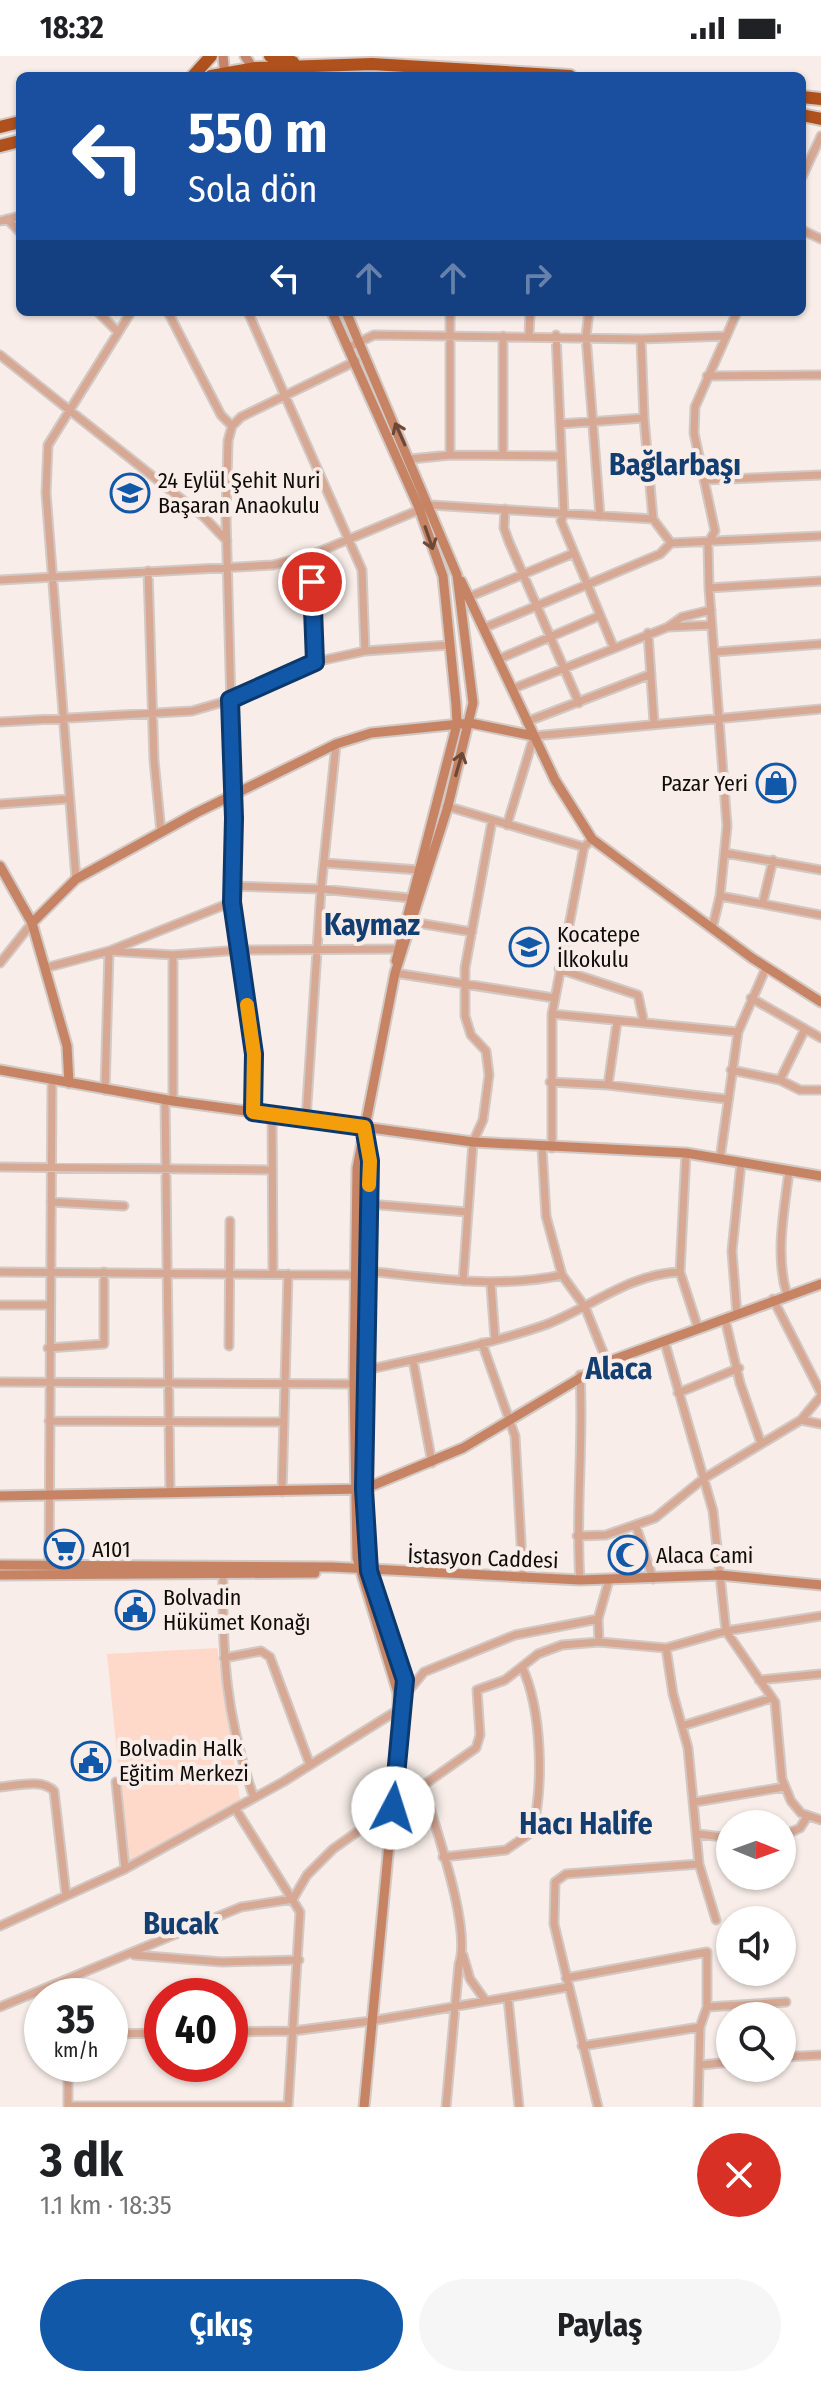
<!DOCTYPE html>
<html lang="tr">
<meta charset="utf-8">
<style>
:root{--surface:#fff;--page:#f6f6f6;--text:#202124;--muted:#757577;--accent:#1158a8}
body{margin:0;font-family:"Fira Sans Condensed",sans-serif;background:var(--page);color:var(--text);height:100vh;display:flex;flex-direction:column;font-size:30px;white-space:nowrap}
*{box-sizing:border-box;margin:0}
p{font-size:26px;color:var(--muted)}
.icon{flex:none;width:44px;height:44px;fill:none;stroke:currentColor;stroke-width:2;stroke-linecap:round;stroke-linejoin:round}
.map{position:relative;height:2051px;overflow:hidden}
.side{display:flex;flex-direction:column;background:var(--surface);flex:1}
.side>*{flex:none}
.hud{position:absolute;left:16px;top:16px;width:790px;height:244px;border-radius:12px;box-shadow:0 2px 6px #0004;background:#1a4fa0;color:#fff;overflow:hidden}
.needle{width:52px;rotate:91deg}
.controls{position:absolute;left:716px;top:1754px;display:grid;gap:16px}
.controls a{display:grid;place-items:center;width:80px;height:80px;border-radius:50%;background:var(--surface);box-shadow:0 2px 6px #0004;font-size:40px}
.speed{position:absolute;left:24px;top:1922px;display:flex;gap:16px;font-size:40px;font-weight:700;text-align:center}
.speed>*{display:grid;place-content:center;width:104px;height:104px;border-radius:50%;background:var(--surface);box-shadow:0 2px 6px #0004;line-height:1}
.speed small{font-size:20px;font-weight:400}
.speed .limit{border:12px solid #d22;background:#fff;color:#111}
.pin{position:absolute;display:grid;place-items:center;width:68px;height:68px;color:#fff;margin:-34px;border:4px solid #fff;border-radius:50%;box-shadow:0 2px 8px #0007}
.me{position:absolute;width:88px;margin:-44px;rotate:5deg;stroke-linejoin:round;filter:drop-shadow(0 0 6px #0008)}
.turn{display:flex;align-items:center;gap:28px;height:168px;padding:0 40px;font-size:36px}
.turn .icon{width:104px;height:104px;stroke-width:2.5}
.turn b{display:block;font-size:56px;line-height:68px}
.lanes{display:flex;align-items:center;height:76px;padding:0 40px;background:#0003;justify-content:center;gap:40px;direction:ltr}
.lanes .off{opacity:.35}
.round{display:grid;place-items:center;flex:none;width:84px;height:84px;border-radius:42px;background:var(--page)}
.summary{display:flex;align-items:center;justify-content:space-between;height:136px;padding:0 40px}
h1{font-size:48px;font-weight:700;line-height:60px}
.cta{display:flex;gap:16px;margin-top:auto;padding:16px 40px}
.cta a{flex:1;height:92px;border-radius:48px;background:var(--accent);color:#fff;font-size:32px;font-weight:700;line-height:92px;text-align:center}
.cta a+a{background:var(--page);color:var(--text)}
.status{display:flex;justify-content:space-between;align-items:center;height:56px;padding:0 40px;background:var(--surface);direction:ltr}
.status svg{height:22px;fill:currentColor}
.map>svg:first-child{display:block}
</style>
<div class="status"><b>18:32</b><svg viewBox="0 0 49 12"><path d="M0 12V9h3v3zM5 12V6h3v6zM10 12V3h3v9zM15 12V0h3v12zM26 1h20v11H26zM47 4h2v5h-2z"/></svg></div>
<div class="map">
<svg width="821" height="2051" viewBox="0 0 821 2051">
<rect width="100%" height="100%" fill="#f8ede8"/>
<path fill="#fed9c9" d="M361 15 471 20H290Z
M217 1592 240 1744 128 1807 107 1598Z"/>
<g fill="none" stroke-linecap="round" stroke-linejoin="round">
<defs>
<path id="street" d="M802 121 821 80
M7 163 20 176
M0 165 20 160
M802 174 821 183
M98 256 117 275
M168 256 221 359 232 370
M248 256 362 514 365 595
M589 256 586 280 600 460
M556 279 564 458 561 465 613 590
M529 280 530 256
M641 283 644 362 653 463 671 487
M347 292 374 279 641 283 726 280
M0 299 204 461 227 485
M707 320 821 319
M560 368 644 362
M450 399V256
M503 399V280
M411 403 450 399 561 400
M704 424 821 419
M505 453 504 472 509 486 579 647
M311 499 315 606
M148 515 154 704 161 776
M0 524 273 509 311 499 431 449 653 463
M709 532 821 525
M469 541 574 497
M668 571 712 569
M484 572 660 498 671 487 821 480
M648 577 654 666
M715 596 821 588
M499 603 599 560
M512 633 668 571 682 561 711 554
M0 666 192 655 230 644 315 606 365 595 449 589
M526 666 651 618
M0 748 68 743
M446 750 584 791
M507 769 534 680 821 653
M725 797 821 814
M324 807 419 814
M76 823 46 437 48 389 131 256
M233 830 321 833 410 842
M720 840 821 859
M763 846 773 804
M412 866 472 876
M712 873 720 840 727 770 709 532 708 487 715 475 694 377 695 351 737 256
M0 907 32 867
M45 912 109 895 173 899 240 894 402 893
M559 913 638 939 644 967
M395 917 554 942
M751 942 821 982
M552 958 738 976
M731 1014 780 1024 800 1034H821
M780 1024 805 973
M550 1026 608 1029 726 1043
M608 1029 617 966
M105 1034 109 895 232 846
M165 1043 170 1437
M173 1045V899
M253 1056 254 998 232 846 234 762 226 462 228 385 232 370 241 361 356 305
M272 1058 273 1217
M306 1063 321 833 336 688
M542 1091 546 1160 562 1219 585 1251 607 1306
M552 1092V958L584 791 592 783
M686 1097 680 1216 698 1272
M720 1103 738 976 766 912
M0 1111 272 1114
M51 1146 124 1150
M368 1148 467 1156
M0 1216 356 1219 367 1215C434 1222 496 1233 562 1219
M463 1225 473 1086 483 1064 489 1019 486 995 471 979 465 960V912L492 765
M491 1229 495 1283
M787 1239C775 1199 784 1156 789 1115
M773 1243 821 1337
M0 1249H49
M737 1259 732 1195 741 1107
M725 1263 740 1327 761 1387
M664 1284 713 1455 726 1575 775 1646 782 1723 791 1745 801 1757 821 1764
M482 1287 515 1380 523 1522
M229 1290 230 1165
M48 1292 104 1288V1216
M413 1304 432 1407
M366 1314C426 1301 487 1289 545 1269 592 1251 628 1218 680 1216
M0 1326 365 1328
M678 1337 739 1312
M801 1364 821 1368
M49 1365 283 1366
M282 1436 288 1218
M636 1470 653 1523
M577 1480 606 1479 655 1462 703 1423 801 1364 821 1340
M49 1511 52 1024
M223 1517C222 1602 226 1661 254 1742
M580 1524C575 1455 584 1388 580 1319
M599 1586 598 1563 609 1524
M666 1592 673 1638 688 1692 699 1808 716 1864
M224 1602 261 1595 270 1601 310 1709
M759 1624 821 1618
M405 1639 424 1616 515 1579 598 1563
M682 1670 772 1642
M116 1726 125 1813
M423 1729C434 1768 472 1872 459 1908L446 2051
M0 1731C16 1730 42 1722 54 1735L66 1839
M695 1746 784 1731
M235 1752 300 1856 288 2051
M698 1778 730 1782
M782 1780 800 1772 807 1761
M443 1801 506 1794 532 1776C544 1731 542 1654 522 1611
M0 1870 125 1813 283 1726 398 1654
M134 1899 222 1906 299 1904
M463 1899 470 1923 485 1944
M566 1922 707 1896V1951L700 1971 698 2051
M64 1926 65 1940
M508 1942 519 2051
M0 1951 241 1851 293 1843 307 1819 333 1793 476 1692 480 1679 477 1634 505 1624 538 1598 562 1589 599 1586 666 1592 726 1575 821 1560
M707 1951 786 1946
M230 1976 293 1975 371 1965 568 1931
M110 1978 162 1977
M582 1990 700 1971
M782 2001 821 1999
M701 2009 730 2006
M68 2050H288
M68 2051V2008
M598 2051 554 1868 555 1826 566 1818 699 1808"/>
<path id="secondary" d="M223 0 225 20
M245 0 258 20
M332 256 419 452 443 520 456 648 457 668 396 905
M346 256 457 519 473 647 448 750 395 917 357 1112 354 1327 357 1502 398 1637V1688
M461 525 555 724 592 783 752 902 821 946
M0 810 32 867 67 990 69 1027
M32 867 76 823 196 757 336 688 371 677 470 667 534 680
M0 1014 173 1045 473 1086 686 1097 821 1120
M365 1078 370 1105 364 1433 367 1503 405 1624 403 1657
M0 1440 364 1433 463 1392 607 1306 821 1228
M0 1509 332 1511 580 1524 720 1519 821 1529
M0 1519 315 1517
M364 2051 399 1683"/>
<path id="highway" d="M270 0 293 6
M193 20 211 0
M211 20 256 12 372 8 570 20
M802 41 821 43
M802 59 821 63
M0 71 20 66
M0 90 20 85"/>
</defs>
<use href="#street" stroke="#d3c9c4" stroke-width="11"/>
<use href="#secondary" stroke="#d3c9c4" stroke-width="13"/>
<use href="#highway" stroke="#d3c9c4" stroke-width="16"/>
<use href="#street" stroke="#d7a894" stroke-width="7"/>
<use href="#secondary" stroke="#c78465" stroke-width="9"/>
<use href="#highway" stroke="#af511d" stroke-width="12"/>
</g>
<defs><path id="oneway-shaft" d="M-6 0H5M1.5-3L5.5 0L1.5 3" fill="none" stroke-width="1.6" stroke-linecap="round" stroke-linejoin="round" transform="scale(2)"/></defs>
<g stroke="#6b4838">
<use href="#oneway-shaft" transform="translate(400 378) rotate(-114)"/>
<use href="#oneway-shaft" transform="translate(429 482) rotate(71)"/>
<use href="#oneway-shaft" transform="translate(459 708) rotate(-74)"/>
</g>
<g fill="none" stroke-linecap="round" stroke-linejoin="round">
<defs>
<path id="route" d="M312 526 315 606 230 644 234 762 232 846 254 998 253 1056 364 1071 370 1105 364 1433 369 1515 405 1624 393 1752"/>
</defs>
<use href="#route" stroke="#0b396d" stroke-width="20"/>
<use href="#route" stroke="#1158a8" stroke-width="14"/>
<path stroke="#f59e0b" stroke-width="14" d="M247 949 254 998 253 1056 364 1071 370 1105 369 1129"/>
</g>
<defs>
<symbol id="school-ring" viewBox="-11 -11 22 22"><circle r="9.5" fill="#f8ede8" stroke="#1158a8" stroke-width="1.5"/><path d="M0-5L7-2L0 1L-7-2ZM-4 1L0 2.5L4 1V4Q0 6-4 4Z" fill="#1158a8"/></symbol>
<symbol id="shop-ring" viewBox="-11 -11 22 22"><circle r="9.5" fill="#f8ede8" stroke="#1158a8" stroke-width="1.5"/><path d="M-5-2.5h2.3a2.7 3.5 0 0 1 5.4 0H5L5.5 6h-11ZM-1.5-2.5h3a1.5 2.3 0 0 0-3 0Z" fill="#1158a8"/></symbol>
<symbol id="supermarket-ring" viewBox="-11 -11 22 22"><circle r="9.5" fill="#f8ede8" stroke="#1158a8" stroke-width="1.5"/><path d="M-6-5.5h2.5l.6 2H6L4.5 2H-2.5L-4.4-4H-6ZM-1.5 3.2a1.3 1.3 0 1 0 .1 0ZM3 3.2a1.3 1.3 0 1 0 .1 0Z" fill="#1158a8"/></symbol>
<symbol id="mosque-ring" viewBox="-11 -11 22 22"><circle r="9.5" fill="#f8ede8" stroke="#1158a8" stroke-width="1.5"/><path d="M3.5-4.9A6 6 0 1 0 3.5 4.9A5 5 0 1 1 3.5-4.9Z" fill="#1158a8"/></symbol>
<symbol id="civic-ring" viewBox="-11 -11 22 22"><circle r="9.5" fill="#f8ede8" stroke="#1158a8" stroke-width="1.5"/><path d="M-.6-6.5H3V-4.5H.6V-3L4-1V1h2V6H-6V1h2V-1L-.6-3ZM-1.2 2.5V6h2.4V2.5Z" fill="#1158a8"/></symbol>
</defs>
<g fill-rule="evenodd">
<use href="#school-ring" x="108" y="415" width="44" height="44"/>
<use href="#shop-ring" x="754" y="705" width="44" height="44"/>
<use href="#school-ring" x="507" y="869" width="44" height="44"/>
<use href="#supermarket-ring" x="42" y="1471" width="44" height="44"/>
<use href="#mosque-ring" x="606" y="1477" width="44" height="44"/>
<use href="#civic-ring" x="113" y="1532" width="44" height="44"/>
<use href="#civic-ring" x="69" y="1683" width="44" height="44"/>
</g>
<g text-anchor="middle" dominant-baseline="central" stroke-width="8" stroke-linejoin="round" paint-order="stroke">
<g font-size="22" fill="#0f0c0a" stroke="#f8ede8" text-anchor="start">
<text x="158" y="424">24 Eylül Şehit Nuri<tspan x="158" dy="25">Başaran Anaokulu</tspan></text>
<text x="748" y="727" text-anchor="end">Pazar Yeri</text>
<text x="557" y="878">Kocatepe<tspan x="557" dy="25">İlkokulu</tspan></text>
<text x="92" y="1493">A101</text>
<text x="656" y="1499">Alaca Cami</text>
<text x="163" y="1541">Bolvadin<tspan x="163" dy="25">Hükümet Konağı</tspan></text>
<text x="119" y="1692">Bolvadin Halk<tspan x="119" dy="25">Eğitim Merkezi</tspan></text>
</g>
<g font-size="22" fill="#0f0c0a" stroke="#f8ede8">
<text transform="translate(483 1502) rotate(2)">İstasyon Caddesi</text>
</g>
<g font-size="30" font-weight="bold" fill="#133e71" stroke="#f8ede8">
<text x="675" y="409">Bağlarbaşı</text>
<text x="372" y="869">Kaymaz</text>
<text x="619" y="1313">Alaca</text>
<text x="586" y="1768">Hacı Halife</text>
<text x="181" y="1868">Bucak</text>
</g>
</g>
</svg>
<div class="controls">
<a><svg class="needle" viewBox="-14 -14 28 28"><path d="M0-13l5 13h-10z" fill="#e53935"/><path d="M0 13l5-13h-10z" fill="#757577"/></svg></a>
<a><svg class="icon" aria-label="sound" viewBox="0 0 24 24"><path d="M4 9h4l5-4v14l-5-4H4zM17 9q2 3 0 6"/></svg></a>
<a><svg class="icon" aria-label="search" viewBox="0 0 24 24"><circle cx="10" cy="10" r="6"/><path d="M15 15l6 6"/></svg></a>
</div>
<div class="speed"><div>35<small>km/h</small></div><div class="limit">40</div></div>
<div class="pin" style="left:312px;top:526px;background:#d93025"><svg class="icon" aria-label="arrive" viewBox="0 0 24 24"><path d="M6 21V4h12l-3 4 3 4H6"/></svg></div>
<svg class="me" style="left:393px;top:1752px" viewBox="-20 -20 40 40"><circle r="19" fill="#fff"/><path d="M0-13L10 11 0 6-10 11z" fill="#1158a8"/></svg>
<div class="hud">
<div class="turn"><svg class="icon" aria-label="left" viewBox="0 0 24 24"><path d="M17 20v-9H6M10 6l-5 5 5 5"/></svg><div><b>550 m</b>Sola dön</div></div>
<div class="lanes"><svg class="icon" aria-label="left" viewBox="0 0 24 24"><path d="M17 20v-9H6M10 6l-5 5 5 5"/></svg><svg class="icon off" aria-label="ahead" viewBox="0 0 24 24"><path d="M12 20V5M6 11l6-6 6 6"/></svg><svg class="icon off" aria-label="ahead" viewBox="0 0 24 24"><path d="M12 20V5M6 11l6-6 6 6"/></svg><svg class="icon off" aria-label="right" viewBox="0 0 24 24"><path d="M7 20v-9h11M14 6l5 5-5 5"/></svg></div>
</div>
</div>
<section class="side">
<div class="summary"><div><h1>3 dk</h1><p>1.1 km · 18:35</p></div><a class="round" style="background:#d93025;color:#fff"><svg class="icon" aria-label="close" viewBox="0 0 24 24"><path d="M6 6l12 12M18 6L6 18"/></svg></a></div>
<div class="cta"><a>Çıkış</a><a>Paylaş</a></div>
</section>
